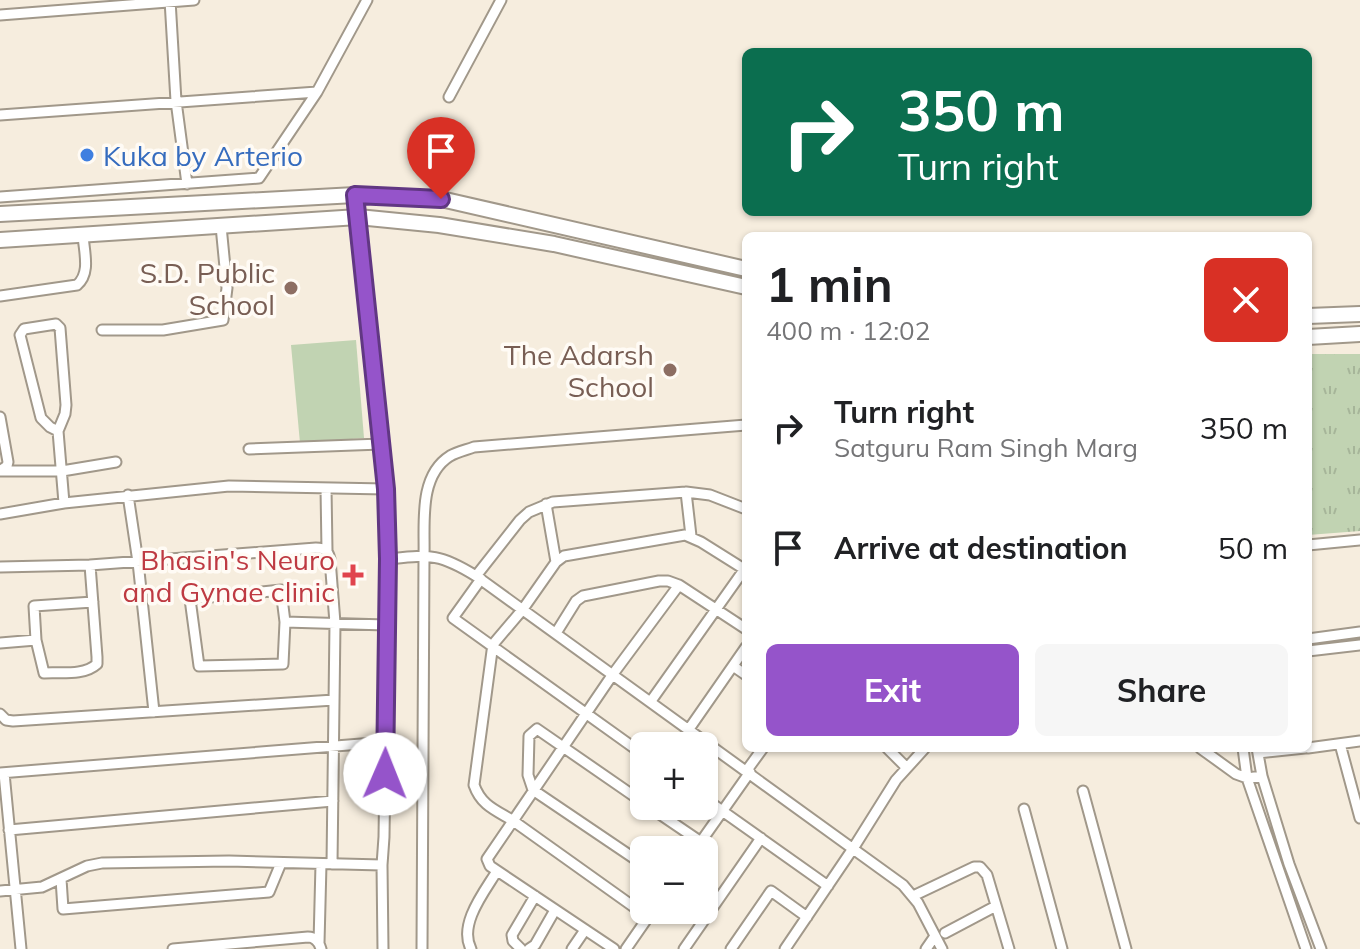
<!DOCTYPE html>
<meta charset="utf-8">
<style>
:root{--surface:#fff;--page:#f6f6f6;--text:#202124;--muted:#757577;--accent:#9554ca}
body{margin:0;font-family:Mulish,sans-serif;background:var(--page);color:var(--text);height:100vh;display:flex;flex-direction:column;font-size:30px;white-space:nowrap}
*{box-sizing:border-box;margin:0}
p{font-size:26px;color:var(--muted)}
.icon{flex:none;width:44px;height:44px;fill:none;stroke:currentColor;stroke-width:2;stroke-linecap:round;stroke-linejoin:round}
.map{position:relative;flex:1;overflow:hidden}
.sheet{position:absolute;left:742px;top:232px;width:570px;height:520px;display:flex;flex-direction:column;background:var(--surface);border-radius:12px;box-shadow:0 2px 6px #0004}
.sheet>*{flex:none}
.hud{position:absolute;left:742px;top:48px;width:570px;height:168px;border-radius:12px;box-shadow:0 2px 6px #0004;background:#0b6e4f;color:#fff;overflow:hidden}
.fabs{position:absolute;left:630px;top:732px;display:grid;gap:16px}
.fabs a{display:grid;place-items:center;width:88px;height:88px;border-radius:12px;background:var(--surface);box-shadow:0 2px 6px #0004;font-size:40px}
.pin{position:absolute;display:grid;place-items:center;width:68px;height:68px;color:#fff;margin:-82px -34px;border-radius:50% 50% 50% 0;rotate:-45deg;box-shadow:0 0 8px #0007}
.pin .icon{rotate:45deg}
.me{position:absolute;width:88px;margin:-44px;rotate:1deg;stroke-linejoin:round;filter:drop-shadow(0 0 6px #0008)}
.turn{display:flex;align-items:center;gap:28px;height:168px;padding:0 24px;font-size:36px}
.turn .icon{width:104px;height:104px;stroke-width:2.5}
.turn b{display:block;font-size:56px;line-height:68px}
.round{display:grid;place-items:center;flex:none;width:84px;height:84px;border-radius:12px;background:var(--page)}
.overview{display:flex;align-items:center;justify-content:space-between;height:136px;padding:0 24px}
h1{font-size:48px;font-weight:700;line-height:60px}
.cta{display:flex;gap:16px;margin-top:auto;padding:16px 24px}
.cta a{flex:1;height:92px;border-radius:12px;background:var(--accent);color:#fff;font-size:32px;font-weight:700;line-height:92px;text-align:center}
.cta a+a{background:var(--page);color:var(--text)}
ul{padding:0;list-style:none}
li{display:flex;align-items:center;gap:24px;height:120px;padding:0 24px}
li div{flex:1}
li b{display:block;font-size:30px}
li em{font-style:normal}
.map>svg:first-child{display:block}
</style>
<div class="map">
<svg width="1360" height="949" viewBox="0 0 1360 949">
<defs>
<pattern id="grass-tufts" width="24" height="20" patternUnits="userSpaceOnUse" patternTransform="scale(2)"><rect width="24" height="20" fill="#c1d3b2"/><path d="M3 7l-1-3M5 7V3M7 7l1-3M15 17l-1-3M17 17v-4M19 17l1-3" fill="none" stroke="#a6b599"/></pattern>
</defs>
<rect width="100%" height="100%" fill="#f6edde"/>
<path fill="url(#grass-tufts)" d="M1308 354H1360V531L1308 535Z"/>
<path fill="#c1d3b2" d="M356 340 364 438 300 443 291 345Z"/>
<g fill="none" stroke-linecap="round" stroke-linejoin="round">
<defs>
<path id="street" d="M170 0 176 101 187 184
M0 15 194 0
M449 97 501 0
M0 115 317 92
M355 195 386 489 388 559 384 837 382 865 383 949
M0 197 259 178 317 92 367 0
M0 296 77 285C91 273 84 252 83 235
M102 330H163L223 320 227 288 221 226
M0 417 8 462 7 466 1 470
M58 431 50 427 41 418 20 335 24 329 56 324 60 328 66 405 65 414 58 431 64 503
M249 449 381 444
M0 471H62L116 462
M326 488 327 550
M686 492 691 536
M128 495 138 562 154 712
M546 504 556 562
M0 514 64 503 229 486 386 489
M1308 545 1360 540
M388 559C430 555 439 553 476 576L903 885 918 903 942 949
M90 565 97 657V664C84 676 61 672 44 673L36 640 34 606 93 602
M0 567 90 565 316 548C324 548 328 550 330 559L335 623 332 864
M476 576 520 520 529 512 553 502 686 492 710 495 746 509
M481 579 453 618 644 755
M281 590 285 622 283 664 199 666 190 599Z
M285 622 386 625
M556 633 576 601 583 596 659 581H668L679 585 746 629
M1308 639 1360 632
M0 643 36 640
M1308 651 1360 645
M733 666 746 675
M651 701 746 567
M0 714 6 720 13 721 334 700
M689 729 746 647
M1340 744 1360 818
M887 748 906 767
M1200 748 1236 774 1247 778 1262 776
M1243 748 1247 778 1306 949
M1257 748 1262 776 1289 864 1321 949
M1308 748 1360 741
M1258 753 1305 748
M747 770 763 748
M0 773 386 742
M4 773 21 949
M1083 791 1126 949
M704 798 828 886
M644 803 537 729 529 736 528 775 533 790 644 865
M648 806 701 842
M1024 809 1062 949
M9 830 333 801
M695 850 750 772
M61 879 63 909 269 892 281 863
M0 891 42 887 87 866 102 863 229 861 382 865
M913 896 974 867H980L987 875 1009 949
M648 917 512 820C495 810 481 805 474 785L492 651 495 642 523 609 556 562 564 556 685 535 701 542 744 569
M945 933 996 906
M319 943 321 864
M173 949 308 937C315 937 319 942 321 949
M422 949 424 556C425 524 418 476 450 456 457 452 466 450 474 447L746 425
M471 949C458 924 485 891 497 871
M521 949 513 941 512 935 535 896
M529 949 535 945 555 910
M572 949 585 930
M614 949 490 866 487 859 613 674 679 585
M626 949 653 910
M684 949 761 838
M731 949 771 891 807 917
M785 949 854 847 896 780 925 748
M926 949 935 936"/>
<path id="secondary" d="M0 214 355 195 441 199 746 269
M0 240 358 217 439 225 554 244 746 287
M1308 316 1360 314
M1308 337 1360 334"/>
</defs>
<use href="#street" stroke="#a1988a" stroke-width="13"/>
<use href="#secondary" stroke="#a1988a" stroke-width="18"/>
<use href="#street" stroke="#fff" stroke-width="9"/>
<use href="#secondary" stroke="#fff" stroke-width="14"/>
</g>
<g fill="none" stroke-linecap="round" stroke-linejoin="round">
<defs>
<path id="route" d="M385 774 388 559 386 489 355 195 441 199"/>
</defs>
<use href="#route" stroke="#613783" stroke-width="20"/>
<use href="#route" stroke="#9554ca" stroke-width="14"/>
</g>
<circle fill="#3f7fe0" stroke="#fffbf5" stroke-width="3" cx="87" cy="155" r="8"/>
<g fill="#8d6e63" stroke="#fffbf5" stroke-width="3">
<circle cx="291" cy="288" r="8"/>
<circle cx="670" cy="370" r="8"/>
</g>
<path fill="#e0444e" stroke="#fffbf5" stroke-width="3" d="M349 563h8v8h8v8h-8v8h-8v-8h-8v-8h8z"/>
<g text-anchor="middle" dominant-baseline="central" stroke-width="7" stroke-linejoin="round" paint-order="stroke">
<g font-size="28" fill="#366cbe" stroke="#fffbf5" text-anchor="start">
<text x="103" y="155">Kuka by Arterio</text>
</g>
<g font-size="28" fill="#785e54" stroke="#fffbf5" text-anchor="end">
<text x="275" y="272">S.D. Public<tspan x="275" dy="32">School</tspan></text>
<text x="654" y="354">The Adarsh<tspan x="654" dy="32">School</tspan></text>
</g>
<g font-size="28" fill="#be3a42" stroke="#fffbf5" text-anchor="end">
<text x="335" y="559">Bhasin's Neuro<tspan x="335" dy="32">and Gynae clinic</tspan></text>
</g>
</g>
</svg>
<div class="fabs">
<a>+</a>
<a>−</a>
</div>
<div class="pin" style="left:441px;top:199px;background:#d93025"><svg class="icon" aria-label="arrive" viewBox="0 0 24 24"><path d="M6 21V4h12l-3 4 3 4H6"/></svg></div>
<svg class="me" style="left:385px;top:774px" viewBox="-20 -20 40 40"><circle r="19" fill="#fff"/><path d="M0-13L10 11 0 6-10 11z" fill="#9554ca"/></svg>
<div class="hud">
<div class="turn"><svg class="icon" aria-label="right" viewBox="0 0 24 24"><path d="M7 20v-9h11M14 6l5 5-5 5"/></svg><div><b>350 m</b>Turn right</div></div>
</div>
<section class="sheet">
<div class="overview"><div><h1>1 min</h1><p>400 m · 12:02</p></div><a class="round" style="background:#d93025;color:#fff"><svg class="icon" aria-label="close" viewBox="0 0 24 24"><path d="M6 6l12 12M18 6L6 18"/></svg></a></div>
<ul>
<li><svg class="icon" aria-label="right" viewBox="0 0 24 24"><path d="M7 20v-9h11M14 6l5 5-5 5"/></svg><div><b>Turn right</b><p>Satguru Ram Singh Marg</p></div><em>350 m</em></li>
<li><svg class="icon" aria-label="arrive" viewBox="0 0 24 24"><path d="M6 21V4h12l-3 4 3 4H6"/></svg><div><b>Arrive at destination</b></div><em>50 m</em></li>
</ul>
<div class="cta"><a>Exit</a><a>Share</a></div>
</section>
</div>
